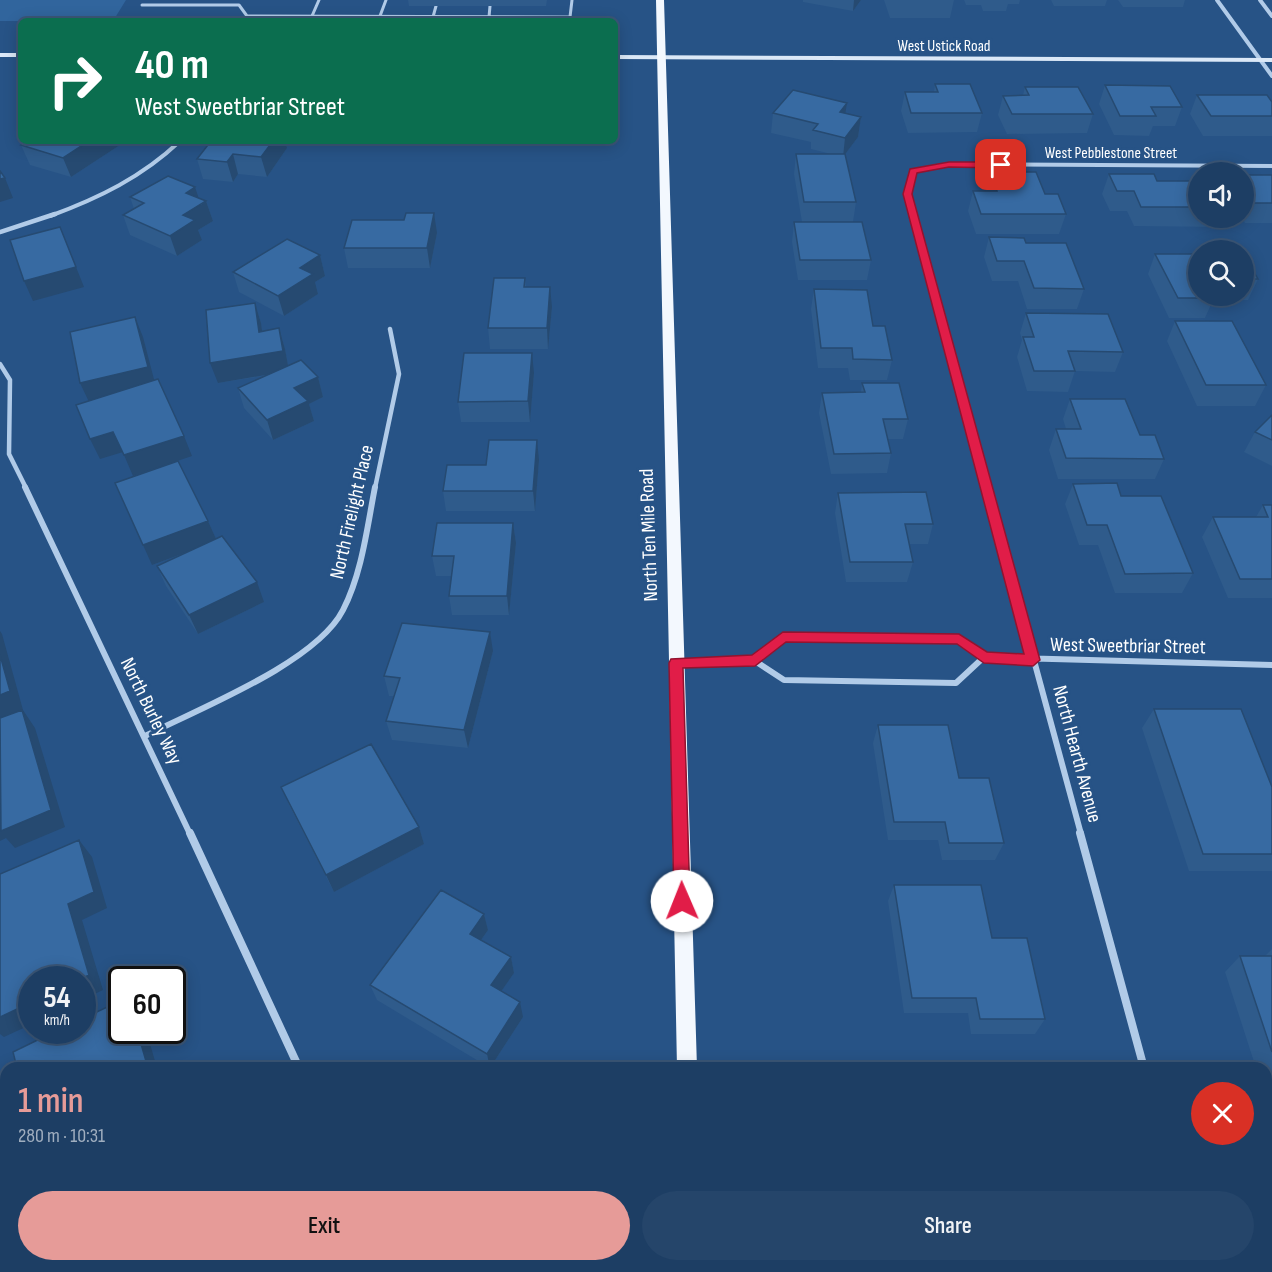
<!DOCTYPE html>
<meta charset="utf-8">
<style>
:root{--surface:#1d3e64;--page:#25456a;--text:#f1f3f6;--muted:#a0aebf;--line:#3b5778;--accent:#e69b98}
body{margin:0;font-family:"Sofia Sans Condensed",sans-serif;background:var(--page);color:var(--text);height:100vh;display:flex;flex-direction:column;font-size:22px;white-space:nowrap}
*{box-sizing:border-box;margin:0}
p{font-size:20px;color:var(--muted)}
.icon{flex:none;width:33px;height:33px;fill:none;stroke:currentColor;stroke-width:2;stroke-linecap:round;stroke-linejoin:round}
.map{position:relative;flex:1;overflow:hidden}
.drawer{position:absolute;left:0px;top:1062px;width:1272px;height:210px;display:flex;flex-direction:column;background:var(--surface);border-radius:18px 18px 0 0;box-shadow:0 3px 15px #0003,0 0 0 2px var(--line)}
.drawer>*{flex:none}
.guide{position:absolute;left:18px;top:18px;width:600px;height:126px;border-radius:9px;box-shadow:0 3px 15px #0003,0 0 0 2px var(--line);background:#0b6e4f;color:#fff;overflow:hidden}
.buttons{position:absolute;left:1188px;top:162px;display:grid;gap:12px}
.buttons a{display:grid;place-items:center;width:66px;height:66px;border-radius:50%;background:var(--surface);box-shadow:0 3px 15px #0003,0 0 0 2px var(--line);font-size:30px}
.speed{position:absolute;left:18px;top:966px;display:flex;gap:12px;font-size:30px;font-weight:700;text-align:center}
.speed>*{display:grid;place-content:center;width:78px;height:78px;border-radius:50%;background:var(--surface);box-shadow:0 3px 15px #0003,0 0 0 2px var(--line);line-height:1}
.speed small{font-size:15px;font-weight:400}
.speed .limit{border:3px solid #111;border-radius:9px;background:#fff;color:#111}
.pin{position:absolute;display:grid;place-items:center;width:51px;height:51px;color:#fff;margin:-26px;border-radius:12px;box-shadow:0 3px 9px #0006}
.me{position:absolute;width:66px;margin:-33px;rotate:359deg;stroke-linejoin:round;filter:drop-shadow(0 0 4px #0008)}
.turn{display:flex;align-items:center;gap:21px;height:126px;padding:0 18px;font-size:27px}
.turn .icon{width:78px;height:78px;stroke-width:2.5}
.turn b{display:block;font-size:42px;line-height:51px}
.round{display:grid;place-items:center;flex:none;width:63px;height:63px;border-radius:32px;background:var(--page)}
.summary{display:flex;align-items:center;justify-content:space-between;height:102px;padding:0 18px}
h1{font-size:36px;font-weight:600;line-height:45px;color:var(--accent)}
.action{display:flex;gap:12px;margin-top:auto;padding:12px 18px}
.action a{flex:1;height:69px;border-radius:36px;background:var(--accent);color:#111;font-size:24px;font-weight:600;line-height:69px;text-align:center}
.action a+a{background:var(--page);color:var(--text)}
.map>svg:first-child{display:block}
</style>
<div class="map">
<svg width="1272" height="1272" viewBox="0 0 1272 1272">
<rect width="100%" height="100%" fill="#275386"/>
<path fill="#31659d" d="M0 0H126L113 21H0Z"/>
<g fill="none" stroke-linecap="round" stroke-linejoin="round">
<path stroke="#b1cbe8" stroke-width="3" d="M142 5H239L247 16
M312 16 319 0
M380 16 386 0
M433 17 436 6
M489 17 490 6
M244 21 247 16 570 17 572 0"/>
<path stroke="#b1cbe8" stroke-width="4" d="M1217 0 1272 76
M1260 0 1272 16
M50 216C99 198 142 177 180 141
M914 216 908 194 913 171 949 164 1272 166"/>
<path stroke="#b1cbe8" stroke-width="4.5" d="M913 214 987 488
M0 232 55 214
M0 364 10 380 9 454 26 488
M375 488 399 374 390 329"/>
<path stroke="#b1cbe8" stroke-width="6" d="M25 487 190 834
M987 487 1081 834
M783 637 959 639 984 657 956 683 784 680 755 661Z
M984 657 1272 665
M677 663 755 661
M145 736C198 709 316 663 343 610 362 573 367 528 375 487"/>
<path stroke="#b1cbe8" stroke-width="8" d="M190 833 299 1068
M1080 833 1144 1068
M1197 1266 1199 1272"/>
<path fill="#dbe8f7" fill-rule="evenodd" d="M0 53H21V57H0Z
M615 55 1272 58V62L615 59Z"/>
<path fill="#f3f8fe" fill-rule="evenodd" d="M656 0H664L697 1068H677Z
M681 1266H703V1272H681Z"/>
</g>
<path fill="#2f5b8b" d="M408 0H547L546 6H409Z
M803 0H861L853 11 803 2Z
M884 0H954L950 18H890Z
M964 0H1020L1019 4H1008L1006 11H983L981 5H966Z
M1051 0H1107L1105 6H1054Z
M1118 0H1185L1183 7H1123Z
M935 84 982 113 977 132 908 133 901 111 905 92H934Z
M1105 85 1182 107 1175 126H1153L1149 136 1114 135 1099 104Z
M1025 87 1093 114 1087 133 1007 134 998 115 1003 96 1023 95Z
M1197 95 1272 102V136H1203L1190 114Z
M773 113 846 114 861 117 858 137 845 154 856 202 853 222H802L794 174 796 154H831L811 149V142L771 133Z
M211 141H285L287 148 267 177 238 174 233 182 203 179 197 159Z
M123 143 71 177 30 165 21 145Z
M990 172 1066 214 1059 234H976L968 211 973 191H986Z
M1109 174 1157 181H1198V218H1223L1219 227 1134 226 1127 211H1110L1102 194Z
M1244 175H1272V223H1245L1242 218H1244Z
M130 197 199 198 206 201 213 221 198 230 202 240 177 256 130 235 123 215 134 209Z
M404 220 437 233 430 268H348L344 248Z
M794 222 871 260 867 280H798L792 242Z
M989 237 1026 243 1084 289 1077 309H1027L1018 281H992L984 257Z
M1155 254 1198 296H1244V255L1258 279 1248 300H1213L1205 318H1169L1148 274Z
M320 255 325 276 315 282 318 294 284 316 239 292 233 272Z
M525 278 526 287 552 307 548 349H490L488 328Z
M814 289 873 326 892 360 887 380H850L848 368H818L811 309Z
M255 303 261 323 262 331 279 328 285 349 288 366 318 377 323 397 309 404 314 421 273 440 244 408 238 388 268 375 218 383Z
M1026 313 1123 352 1115 372 1075 371 1068 392 1027 391 1017 357 1022 340 1020 333Z
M1175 321 1266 385 1255 406H1197L1167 341Z
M534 373 530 422H461L458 402Z
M862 383 908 419 903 439H888L891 453 887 473 831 474 819 413 822 393 861 392Z
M1070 399 1140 435 1164 459 1155 479H1058L1049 450 1056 429H1066L1063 419Z
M1272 415V466L1244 452 1255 432Z
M539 460 535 511H446L443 491 486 465Z
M1073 484 1121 496 1193 573 1182 593H1115L1098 545H1079L1065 504Z
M838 493 933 524 928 544H909L913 562 907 582H846L835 513Z
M1263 505H1272V598H1228L1202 537 1213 517H1256Z
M208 521 216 539 264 602 198 634 166 586 157 566 187 552 152 565Z
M513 523 516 543 509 615H452L449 596 451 576H436L432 556Z
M493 651 468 748 392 740 386 721 394 696H389L384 676Z
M1154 709 1272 787V871H1189L1142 728Z
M878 725 959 778 1004 843 995 860H942L938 840H888L873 743Z
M281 787 419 827 424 844 334 892 289 805Z
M894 885 992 938 1045 1019 1035 1034H971L968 1013H904L888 901Z
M484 914 488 930 481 940 511 957 514 973 501 991 523 1017 490 1068 377 1000 370 985Z
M1272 949V1091L1266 1090V1068H1256L1225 972 1240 956H1265Z"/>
<path fill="#264a71" d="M854 0H861L853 11Z
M847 103 844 122 840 112Z
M861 117 858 137 843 157 845 138Z
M89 141H122L123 143 71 177 63 158Z
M273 141H285L287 148 267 177 261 157Z
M233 154 238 174 233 182 227 162Z
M5 178 13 198 0 202V179Z
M195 187 201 205 206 201 213 221 198 230 202 240 177 256 170 236 183 215 186 193Z
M434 213 437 233 430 268 427 248Z
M60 227 84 287 33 301 24 281Z
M320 255 325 276 315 282 318 294 284 316 278 296 300 268Z
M550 287 552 307 548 349 547 328Z
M255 303 261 323 265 352 259 332Z
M135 317 143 337 156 387 90 404 80 383Z
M279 328 285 349 289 371 218 383 210 363Z
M532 353 534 373 530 422 528 401Z
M318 377 323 397 309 404 314 421 273 440 267 420 294 388Z
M113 432 123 452 100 459 90 439Z
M184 436 192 456 133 476 124 455Z
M537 440 539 460 535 511 533 491Z
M208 521 217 541 152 565 143 545Z
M513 523 516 543 509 615 507 596Z
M257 582 264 602 198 634 189 615Z
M0 631 2 634 23 710 35 728 65 827 15 848 6 838 0 841Z
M490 632 493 651 468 748 464 730Z
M419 827 424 844 334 892 326 875Z
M79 840 92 857 107 908 82 920 103 990 82 1000V980H79L68 904Z
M484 914 488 930 474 950 470 934Z
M511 957 514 973 495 1000 491 985Z
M32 1002V1024L4 1037 0 1034V1017Z
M520 1002 523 1017 490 1068 487 1054Z
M137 1030H146L157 1068H148Z
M192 1266H199L203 1272H197Z"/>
<path fill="#376aa2" stroke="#264a71" stroke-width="1.5" d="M935 84H970L982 113H911L905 92H938Z
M1105 85 1170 86 1182 107H1151L1156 116H1120Z
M1025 87H1078L1093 114H1012L1003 96 1029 95Z
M793 90 847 103 840 112 861 117 845 138 813 130 818 124 773 113Z
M1197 95H1267L1272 102V116H1211Z
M28 141H89L63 158 21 145Z
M211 141H273L261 157 233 154 227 162 197 159Z
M796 154H845L856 202H804Z
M0 171 5 178 0 179Z
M990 172H1036L1045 194H1058L1066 214H981L973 191H997Z
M1109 174H1154L1157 181H1198V207H1141L1134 191H1117Z
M1244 175H1272V203H1254L1244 186Z
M168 176 195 187 186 193 206 201 183 215 195 220 170 236 123 215 144 203 130 197Z
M406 213H434L427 248H344L352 220H404Z
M794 222H862L871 260H800Z
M60 227 76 267 24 281 10 240Z
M989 237 1024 238 1026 243H1066L1084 289 1034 288 1024 261H997Z
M287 239 320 255 300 268 313 274 278 296 233 272Z
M1155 254H1198V296H1212L1214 298H1178Z
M1244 255 1258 279H1244Z
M494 278H525L524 287H550L547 328H488Z
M814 289 867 290 873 326H885L892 360 853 359 852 348H821Z
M255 303 259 332 279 328 283 351 210 363 206 310Z
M1026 313 1108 314 1123 352 1068 351 1075 371H1034L1023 337H1034Z
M135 317 148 367 80 383 70 332Z
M1175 321H1232L1266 385H1206Z
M464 353H532L528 401 458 402Z
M301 360 318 377 294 388 308 401 267 420 238 388Z
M158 379 184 436 124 455 113 432 90 439 76 405Z
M862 383H899L908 419H883L891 453 834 454 822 393 865 392Z
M1070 399H1125L1140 435H1155L1164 459 1066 458 1056 429H1081Z
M1272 415V440L1255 432Z
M489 440H537L533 491H443L447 465H486Z
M178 461 208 521 143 545 115 483Z
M1117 483 1121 496H1161L1193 573 1125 574 1107 525H1087L1073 484Z
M926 492 933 524H905L913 562H850L838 493Z
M1263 505H1272V579H1240L1213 517H1268Z
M437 523H513L507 596H449L454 556H432Z
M222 536 257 582 189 615 157 566Z
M402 623 490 632 464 730 386 721 400 678 384 676Z
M0 655 10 691 0 695Z
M1154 709H1241L1272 787V854H1203Z
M22 710 51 810 1 831 0 718Z
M878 725H948L959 778H989L1004 843H949L945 822H894Z
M371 744 419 827 326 875 281 787Z
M79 840 94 892 68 904 89 975 79 980H32V1002L0 1017V874Z
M894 885H981L992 938H1027L1045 1019H980L976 998H912Z
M441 890 484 914 470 934 511 957 491 985 520 1002 487 1054 370 985Z
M1240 956H1272V1052Z
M122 1000V1030H137L148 1068H17L13 1052 58 1030H82V1019Z
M142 1266H192L197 1272H135Z"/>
<path fill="#e11d48" stroke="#92132f" stroke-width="1.5" d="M949 162H1001L1005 165 1001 168 949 167 917 173 912 194 1040 660 1033 666 984 663 957 644 786 642 755 666 683 668 690 901 688 906 682 909 677 906 674 901 669 663 671 659 752 655 783 632 959 634 987 652 1024 654 903 194 910 169Z"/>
<g text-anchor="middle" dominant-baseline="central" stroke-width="6" stroke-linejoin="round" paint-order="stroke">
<g font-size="16" fill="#fff" stroke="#275386">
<text x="944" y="46">West Ustick Road</text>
<text x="1111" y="153">West Pebblestone Street</text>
</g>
<g font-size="20" fill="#fff" stroke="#275386">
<text transform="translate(352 512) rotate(-77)">North Firelight Place</text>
<text transform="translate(649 535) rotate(-92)">North Ten Mile Road</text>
<text transform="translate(1128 646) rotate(1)">West Sweetbriar Street</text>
<text transform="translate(151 711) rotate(64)">North Burley Way</text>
<text transform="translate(1077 754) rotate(75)">North Hearth Avenue</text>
</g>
</g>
</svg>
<div class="buttons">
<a><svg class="icon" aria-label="sound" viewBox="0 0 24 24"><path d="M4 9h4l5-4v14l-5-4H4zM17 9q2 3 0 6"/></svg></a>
<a><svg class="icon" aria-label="search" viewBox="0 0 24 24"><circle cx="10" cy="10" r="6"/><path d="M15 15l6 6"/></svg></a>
</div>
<div class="speed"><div>54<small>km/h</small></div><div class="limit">60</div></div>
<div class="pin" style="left:1001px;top:165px;background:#d93025"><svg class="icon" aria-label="arrive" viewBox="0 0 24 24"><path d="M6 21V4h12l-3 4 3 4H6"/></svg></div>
<svg class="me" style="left:682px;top:901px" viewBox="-20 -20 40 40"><circle r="19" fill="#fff"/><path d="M0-13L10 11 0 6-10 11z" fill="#e11d48"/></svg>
<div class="guide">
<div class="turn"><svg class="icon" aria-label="right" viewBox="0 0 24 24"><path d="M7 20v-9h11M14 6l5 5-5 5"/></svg><div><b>40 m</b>West Sweetbriar Street</div></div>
</div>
<section class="drawer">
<div class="summary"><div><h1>1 min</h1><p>280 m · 10:31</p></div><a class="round" style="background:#d93025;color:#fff"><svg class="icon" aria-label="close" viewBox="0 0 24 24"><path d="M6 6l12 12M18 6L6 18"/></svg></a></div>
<div class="action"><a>Exit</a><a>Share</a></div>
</section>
</div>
